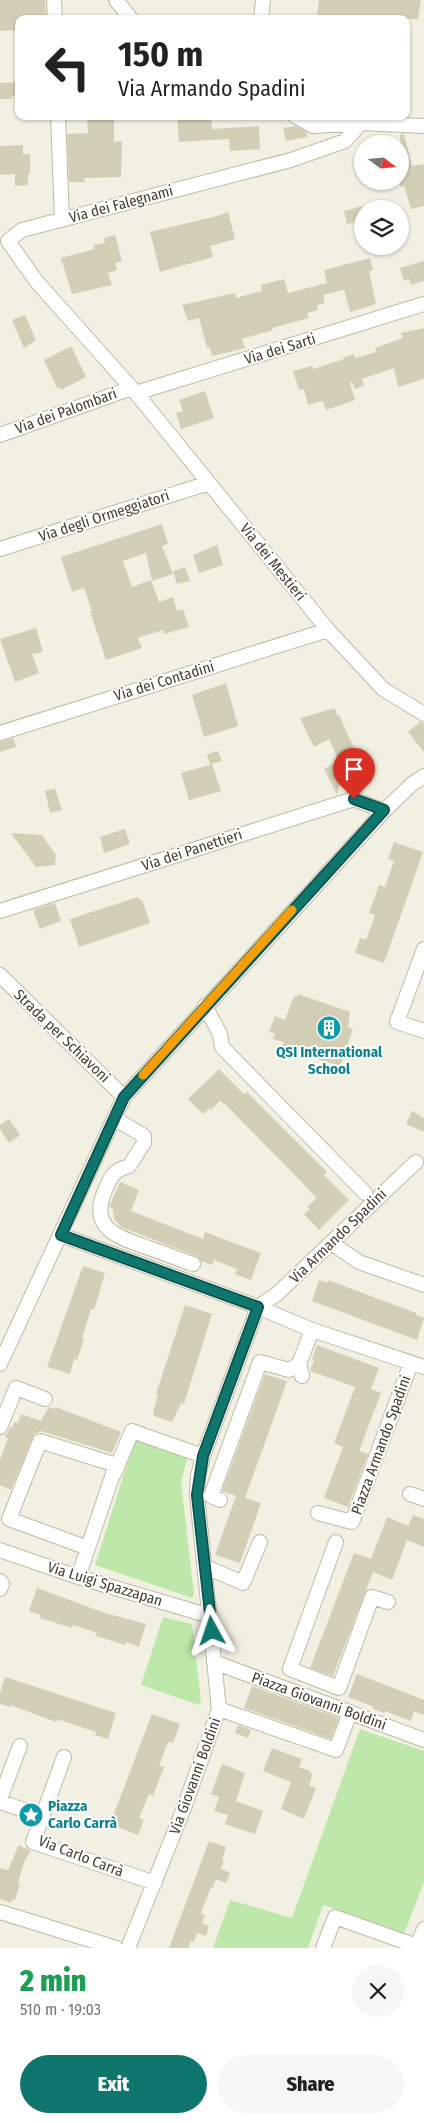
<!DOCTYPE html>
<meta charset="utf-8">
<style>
:root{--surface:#fff;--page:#f6f6f6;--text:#222;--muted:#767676;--accent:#0f766e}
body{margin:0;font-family:"Fira Sans Condensed",sans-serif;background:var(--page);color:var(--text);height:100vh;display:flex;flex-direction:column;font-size:19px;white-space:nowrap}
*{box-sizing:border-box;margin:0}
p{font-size:16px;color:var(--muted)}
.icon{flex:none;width:28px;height:28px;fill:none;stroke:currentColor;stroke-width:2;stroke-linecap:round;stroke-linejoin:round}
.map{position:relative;height:1948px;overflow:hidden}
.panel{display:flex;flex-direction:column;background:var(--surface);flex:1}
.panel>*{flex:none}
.guide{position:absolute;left:15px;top:15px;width:395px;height:105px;border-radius:10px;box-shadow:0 1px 4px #0004;background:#fff;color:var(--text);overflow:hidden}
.needle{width:32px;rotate:106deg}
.buttons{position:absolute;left:354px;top:135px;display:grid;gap:10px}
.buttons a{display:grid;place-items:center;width:55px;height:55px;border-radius:50%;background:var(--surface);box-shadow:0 1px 4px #0004;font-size:25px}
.pin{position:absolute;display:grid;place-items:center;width:42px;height:42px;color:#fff;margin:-51px -21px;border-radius:50% 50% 50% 0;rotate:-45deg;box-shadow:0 0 5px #0007}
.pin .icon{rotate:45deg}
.me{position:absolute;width:55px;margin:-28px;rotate:355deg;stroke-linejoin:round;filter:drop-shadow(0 0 4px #0008)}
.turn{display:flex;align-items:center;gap:18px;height:105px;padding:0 20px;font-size:22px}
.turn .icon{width:65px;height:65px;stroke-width:2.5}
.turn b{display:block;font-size:35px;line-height:42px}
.round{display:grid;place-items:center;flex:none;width:52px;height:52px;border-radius:26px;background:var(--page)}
.overview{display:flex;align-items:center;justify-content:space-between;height:85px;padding:0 20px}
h1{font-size:30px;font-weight:800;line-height:38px;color:#1e9e55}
.action{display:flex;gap:10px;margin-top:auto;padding:10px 20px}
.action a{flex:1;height:58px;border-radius:30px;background:var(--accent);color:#fff;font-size:20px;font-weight:800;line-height:58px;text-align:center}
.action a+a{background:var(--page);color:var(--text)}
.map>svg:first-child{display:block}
</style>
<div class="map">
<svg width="424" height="1948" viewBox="0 0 424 1948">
<rect width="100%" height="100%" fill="#f2f0e2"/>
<path fill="#bee8a9" d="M136 1436 188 1454 181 1483 194 1594 192 1598 95 1565Z
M163 1617 192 1624 201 1700 199 1705 141 1685Z
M360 1729 424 1751V1882L404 1934 323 1905 308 1948H213L230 1900 292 1918Z"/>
<path fill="#d3cfb7" d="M0 0H45L46 19H18V30L0 31Z
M319 0H421L418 19H335L317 16Z
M19 82V96H12L11 99H0V83Z
M87 116H114V142L122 141 121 177 84 178 85 182H69L67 134 88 133Z
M177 116H211L212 129 259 126 260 149 230 151 229 139 179 142Z
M295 126 307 132V137L286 141 283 128Z
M404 134 412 166 424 164V206L411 209 404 186 400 187V135Z
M23 145V154H30V174H28V185L15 186V174L0 175V146Z
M362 206V221L347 224 344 211Z
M228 212 235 239 210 246 213 257 160 272 150 232 217 216Z
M115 235 122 261 115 263 117 270 108 273 112 285 72 294 61 258 94 249 93 245 105 243 104 238Z
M370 258 373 270 369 271 376 304 350 312 344 290 323 295 325 303 317 305 318 310 307 313 309 318 272 328 273 330 242 339 245 348 212 356 210 347 207 348 199 318 188 321 182 305 235 293 236 298 262 291 261 285 284 279 288 293 327 283 324 270Z
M424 261V281L411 285 409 279 404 281 400 268Z
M25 315 36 340 24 348 12 320Z
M424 328V379L398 387 394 368 362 379 364 386 355 389 352 382 350 383 355 400 326 410 323 401 308 405 304 389 299 390 293 371 312 366 313 369 344 359 343 358 354 354 355 358 376 352 375 348 403 338 401 333Z
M71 346 86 377 61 390 59 387 57 388 44 360Z
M205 391 214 418 181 429 176 413 183 411 179 400Z
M162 524 168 544 162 546 173 574 152 581 146 553 123 561 132 587 151 580 159 602 173 597 177 611 183 609 189 627 164 634 163 630 138 638 142 648 106 660 90 611H92L84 588 72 592 61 557Z
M217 545 223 565 199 573 193 555Z
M185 567 190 581 177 584 173 571Z
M36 628 43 652 32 654 39 673 15 682 0 639Z
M226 683 238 726 204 737 192 695Z
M335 708 337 715H339L369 781 356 785 342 777 337 795 324 769 339 761 329 739 314 747 300 718Z
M420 722 424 723V752L408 732Z
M13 738 16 747 0 752V742Z
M218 751 222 761 212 764 221 791 189 800 181 773 210 765 207 754Z
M55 788 62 810 50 813 45 791Z
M125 829 130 844 104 853 100 837Z
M11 833 42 835 56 855 55 865 36 867Z
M394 842 423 852 384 963 355 953 360 938 366 940 375 915 369 913 379 885 385 887 394 861 388 859Z
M138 897 140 900H142L150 923 79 947 70 919Z
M55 903 61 921 40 929 33 910Z
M298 994 350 1012 348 1027 353 1029 340 1066 294 1052 291 1059 279 1054 284 1042 273 1039 275 1034 269 1032 275 1016 285 1020 294 996 297 997Z
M219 1069 244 1094 247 1092 327 1172 324 1175 349 1200 319 1230 304 1214 310 1209 307 1207 317 1198 227 1106 220 1101 211 1110 210 1108 203 1114 188 1099Z
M412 1111 424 1118V1132L406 1124Z
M9 1119 20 1135 9 1143 0 1129V1125Z
M120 1182 139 1190 131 1211 203 1239 205 1232 261 1253 251 1280 235 1274 237 1269 214 1260 212 1265 201 1261 196 1256 121 1227 114 1219 113 1209 109 1207Z
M83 1266 105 1273 94 1310 91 1309 82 1338 84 1339 77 1360 74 1359 70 1374 47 1367Z
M319 1280 327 1283 328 1280 416 1313V1315L424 1318 417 1340 312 1301Z
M185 1305 212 1314 184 1404 181 1403 172 1422 154 1416 153 1413 158 1395 156 1394Z
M317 1345 379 1368 371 1389 381 1393 359 1451 368 1454 348 1507 324 1498 343 1447 334 1443 355 1387 310 1371 314 1360 312 1359Z
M265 1374 287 1381 245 1498 261 1503 240 1563 215 1555 236 1496 222 1491Z
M49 1407 55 1409 56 1407 121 1432 112 1453 41 1431 34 1434 11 1490 0 1485V1460L8 1438 5 1437 10 1427 12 1428 14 1422 18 1423 21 1414 41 1421Z
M413 1515 424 1519V1547L407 1540 392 1580 373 1572 333 1676 310 1668 354 1553 371 1559 387 1517 408 1526Z
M37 1588 105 1613 146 1624 139 1647 126 1642 125 1645 96 1636 97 1633 73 1625 72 1628 40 1618 41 1615 29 1611Z
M357 1674 424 1700V1715L414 1711 411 1721 385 1711 384 1713 373 1709 374 1707 348 1697Z
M5 1677 116 1713 108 1739 95 1735 96 1732 57 1719 56 1722 10 1705V1707L0 1704V1693Z
M252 1686 339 1718 331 1739 244 1708Z
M152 1714 180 1724 173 1743 168 1742 159 1766 164 1767 153 1796 149 1794 139 1818 144 1820 138 1835 110 1824Z
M238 1725 251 1730 248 1738 235 1733Z
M272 1748 302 1759 299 1767 310 1771 312 1775 309 1786 316 1788 304 1819 281 1809 291 1782 263 1771Z
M222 1764 245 1773 236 1801 263 1811 255 1834 225 1824 228 1815 214 1811 219 1797 211 1794Z
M209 1841 226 1847 222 1860 224 1861 221 1869 230 1873 226 1883 216 1879 213 1888 211 1887 201 1913 205 1915 202 1923 209 1926 206 1936 197 1933 194 1942 191 1941 188 1948H169Z
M19 1845 31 1851 24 1862 18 1883 20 1884 15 1900 13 1899 11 1903 0 1899V1868L8 1870Z"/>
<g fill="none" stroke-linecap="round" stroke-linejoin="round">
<defs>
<path id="minor" d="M54 0 55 19
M116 0 131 19
M261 19 263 0
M58 116 62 220
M295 116 313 126 361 123 424 126
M361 123 345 141 291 160 22 230 8 241 37 282 136 393 328 630 383 689 424 714
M136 393 424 304
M0 435 132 388
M0 549 209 483
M0 733 328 630
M0 911 354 799 384 811
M424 949 397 1022 424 1031
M0 975 124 1097
M205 1006 220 1034 222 1047 365 1193
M114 1118 144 1136V1143L129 1166C113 1170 110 1178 104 1193 89 1230 121 1238 149 1248 164 1253 178 1259 193 1264
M61 1235 258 1307 312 1330 424 1367
M331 1243 359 1262 424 1285
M0 1364 124 1097 384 811 412 784 424 776
M302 1376 299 1364 312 1330
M0 1427 16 1388 45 1399
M114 1474 132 1431 203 1456
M410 1494 424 1499
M220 1500 211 1496 260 1362 289 1370 299 1364
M318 1513 352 1522 411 1363
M336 1542 290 1669 339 1688 372 1597 388 1602
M0 1550 78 1577 210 1616
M206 1567 243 1583 260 1542
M78 1577 113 1474V1464L40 1441 9 1519 88 1548
M0 1581 2 1584 0 1589
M214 1662 424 1740
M219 1709 336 1750 350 1713
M64 1757 33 1842 155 1883
M0 1799 20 1746
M0 1802 42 1816
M0 1912 116 1948
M128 1948 184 1808 219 1709 197 1495 198 1476 203 1456 258 1307 277 1294 416 1162
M323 1948 335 1917 417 1946
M416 1948 424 1929"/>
</defs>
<use href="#minor" stroke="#bdbaa5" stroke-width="16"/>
<use href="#minor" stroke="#fff" stroke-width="14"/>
</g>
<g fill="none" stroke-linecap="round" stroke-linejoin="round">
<defs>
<path id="route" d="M212 1631 197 1495 203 1456 258 1307 61 1235 124 1097 384 810 354 799"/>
</defs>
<use href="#route" stroke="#0a4d48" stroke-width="12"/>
<use href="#route" stroke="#0f766e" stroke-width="9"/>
<path stroke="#f59e0b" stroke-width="9" d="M143 1075 292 910"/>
</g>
<defs>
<symbol id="building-disc" viewBox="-11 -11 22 22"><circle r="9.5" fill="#0f9aa8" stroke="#fff"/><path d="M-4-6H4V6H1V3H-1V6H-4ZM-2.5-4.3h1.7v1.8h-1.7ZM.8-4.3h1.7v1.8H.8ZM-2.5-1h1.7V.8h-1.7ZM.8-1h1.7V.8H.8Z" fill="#fff"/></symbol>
<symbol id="sight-disc" viewBox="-11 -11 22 22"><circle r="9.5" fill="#0f9aa8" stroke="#fff"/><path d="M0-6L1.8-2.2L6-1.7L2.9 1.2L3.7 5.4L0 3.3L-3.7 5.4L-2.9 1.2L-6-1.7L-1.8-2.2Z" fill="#fff"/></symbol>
</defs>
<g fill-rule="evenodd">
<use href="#building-disc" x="315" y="1014" width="28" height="28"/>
<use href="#sight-disc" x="17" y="1801" width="28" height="28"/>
</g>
<g text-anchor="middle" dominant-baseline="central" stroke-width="4" stroke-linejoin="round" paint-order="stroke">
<g font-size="15" fill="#434033" stroke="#fff">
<text transform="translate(121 204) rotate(-15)">Via dei Falegnami</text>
<text transform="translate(280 349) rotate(-17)">Via dei Sarti</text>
<text transform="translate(66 411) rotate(-20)">Via dei Palombari</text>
<text transform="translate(104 516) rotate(-18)">Via degli Ormeggiatori</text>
<text transform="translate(273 562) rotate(51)">Via dei Mestieri</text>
<text transform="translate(164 681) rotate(-17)">Via dei Contadini</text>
<text transform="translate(192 850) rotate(-18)">Via dei Panettieri</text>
<text transform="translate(62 1036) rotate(44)">Strada per Schiavoni</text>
<text transform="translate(338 1236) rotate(-44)">Via Armando Spadini</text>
<text transform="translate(381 1445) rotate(-70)">Piazza Armando Spadini</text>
<text transform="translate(105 1584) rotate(17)">Via Luigi Spazzapan</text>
<text transform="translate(319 1701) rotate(20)">Piazza Giovanni Boldini</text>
<text transform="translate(195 1776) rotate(-70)">Via Giovanni Boldini</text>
<text transform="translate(81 1856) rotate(21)">Via Carlo Carrà</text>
</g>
<g font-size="15" font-weight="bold" fill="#0d838f" stroke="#fff">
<text x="329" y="1052">QSI International<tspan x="329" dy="17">School</tspan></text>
<text x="48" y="1806" text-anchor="start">Piazza<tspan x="48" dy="17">Carlo Carrà</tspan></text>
</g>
</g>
</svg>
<div class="buttons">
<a><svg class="needle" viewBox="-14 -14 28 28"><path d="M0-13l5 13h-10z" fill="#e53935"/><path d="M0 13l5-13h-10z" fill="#767676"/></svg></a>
<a><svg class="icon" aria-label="layers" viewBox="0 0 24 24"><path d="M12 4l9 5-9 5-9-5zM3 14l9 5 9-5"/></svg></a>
</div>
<div class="pin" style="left:354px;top:799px;background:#d93025"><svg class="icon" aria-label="arrive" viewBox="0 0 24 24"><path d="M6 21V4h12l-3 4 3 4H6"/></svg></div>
<svg class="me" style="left:212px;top:1631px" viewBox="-20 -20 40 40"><path d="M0-17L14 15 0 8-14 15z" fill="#0f766e" stroke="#fff" stroke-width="4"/></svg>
<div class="guide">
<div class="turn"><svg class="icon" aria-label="left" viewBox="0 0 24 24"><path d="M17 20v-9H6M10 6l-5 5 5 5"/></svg><div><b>150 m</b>Via Armando Spadini</div></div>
</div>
</div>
<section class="panel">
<div class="overview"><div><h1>2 min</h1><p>510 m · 19:03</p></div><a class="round"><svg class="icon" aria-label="close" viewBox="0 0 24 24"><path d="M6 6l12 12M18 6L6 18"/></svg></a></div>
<div class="action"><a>Exit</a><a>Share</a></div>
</section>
